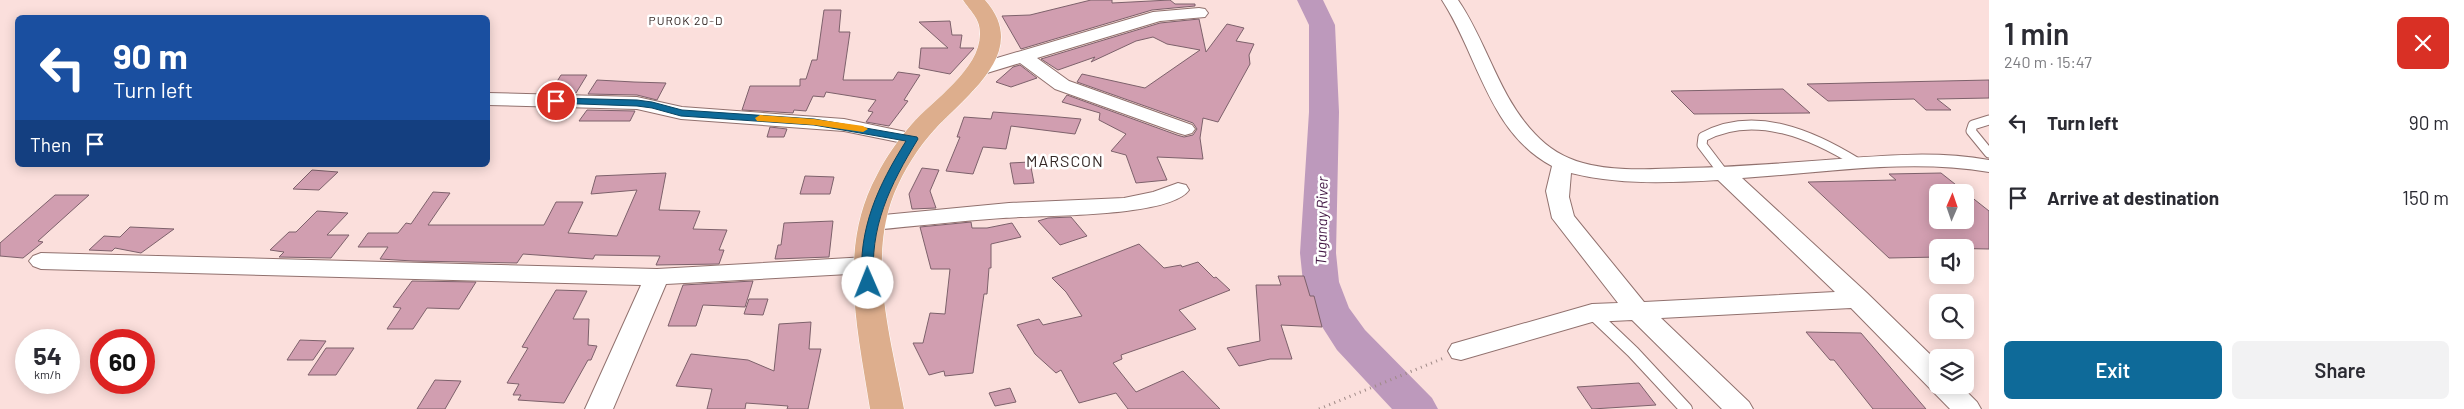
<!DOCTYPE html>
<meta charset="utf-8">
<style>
:root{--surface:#fff;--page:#f2f2f3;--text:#2b2b33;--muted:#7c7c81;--accent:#0e6a99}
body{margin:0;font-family:Barlow,sans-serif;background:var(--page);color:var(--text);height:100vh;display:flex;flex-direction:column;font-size:19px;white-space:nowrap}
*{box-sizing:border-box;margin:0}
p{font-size:16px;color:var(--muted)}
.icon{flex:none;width:28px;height:28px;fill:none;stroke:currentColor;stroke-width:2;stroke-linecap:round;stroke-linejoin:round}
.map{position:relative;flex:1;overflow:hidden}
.panel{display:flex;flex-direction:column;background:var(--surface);width:475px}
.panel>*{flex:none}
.hud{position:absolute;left:15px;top:15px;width:475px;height:152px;border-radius:8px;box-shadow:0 2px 12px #0003;background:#1a4fa0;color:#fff;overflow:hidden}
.needle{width:32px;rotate:2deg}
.tools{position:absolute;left:1929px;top:184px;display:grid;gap:10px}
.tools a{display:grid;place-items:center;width:45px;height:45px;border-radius:8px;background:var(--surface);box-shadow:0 2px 12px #0003;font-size:25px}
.speed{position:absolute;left:15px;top:329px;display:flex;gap:10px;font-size:25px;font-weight:700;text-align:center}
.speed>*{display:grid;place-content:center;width:65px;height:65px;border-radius:50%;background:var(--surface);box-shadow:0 2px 12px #0003;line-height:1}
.speed small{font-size:12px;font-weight:400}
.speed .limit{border:8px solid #d22;background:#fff;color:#111}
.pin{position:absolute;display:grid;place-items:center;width:42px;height:42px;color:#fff;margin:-21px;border:2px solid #fff;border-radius:50%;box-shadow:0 1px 5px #0007}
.me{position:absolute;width:55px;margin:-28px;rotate:359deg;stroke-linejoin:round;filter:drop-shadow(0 0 4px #0008)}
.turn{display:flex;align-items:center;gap:18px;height:105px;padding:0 15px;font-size:22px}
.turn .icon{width:65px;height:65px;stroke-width:2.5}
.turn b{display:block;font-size:35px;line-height:42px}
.then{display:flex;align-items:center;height:48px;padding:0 15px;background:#0003;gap:10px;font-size:19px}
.round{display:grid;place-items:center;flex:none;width:52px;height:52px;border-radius:8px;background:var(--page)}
.headline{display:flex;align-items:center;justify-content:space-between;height:85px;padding:0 15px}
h1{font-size:30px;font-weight:600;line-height:38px}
.primary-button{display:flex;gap:10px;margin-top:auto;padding:10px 15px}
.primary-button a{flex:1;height:58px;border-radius:8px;background:var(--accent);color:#fff;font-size:20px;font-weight:600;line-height:58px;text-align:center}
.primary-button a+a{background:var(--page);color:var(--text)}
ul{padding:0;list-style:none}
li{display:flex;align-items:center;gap:15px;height:75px;padding:0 15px}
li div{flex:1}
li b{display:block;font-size:19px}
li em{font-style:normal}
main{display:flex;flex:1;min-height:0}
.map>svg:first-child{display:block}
</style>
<main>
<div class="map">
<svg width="1989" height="409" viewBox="0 0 1989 409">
<rect width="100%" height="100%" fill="#fbdfdc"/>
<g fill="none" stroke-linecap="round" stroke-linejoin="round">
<path fill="#bd99bc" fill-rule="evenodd" d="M1297 0H1323L1335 25 1339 112 1336 253 1339 282 1349 308 1365 330 1432 398 1438 409H1392L1337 350 1312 311 1303 282 1300 253 1309 112V25Z"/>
</g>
<path fill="#d19eb0" stroke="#7d616b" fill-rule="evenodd" d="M1091 0H1112V3L1170 0 1175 4H1195V6L1152 10 1021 49 1002 16 1030 15Z
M824 10H841L839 32H850L843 80H893L898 72 920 75 904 100 908 101 889 126 866 122 873 112 868 111 876 100 826 92 824 97 813 96 806 111 794 110 793 113 742 110 750 86H800V79H806L812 60H817Z
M1199 19 1206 52 1227 24 1244 28 1236 41 1254 44 1249 55 1250 64 1218 122 1203 118 1200 138 1203 159 1157 157 1167 180 1136 183 1126 155 1111 151 1126 134 1099 120 1100 113 1062 102 1067 95 1177 135 1184 137 1193 135 1197 129 1193 123 1077 82 1082 74 1145 88 1200 50 1167 44 1153 37 1136 41 1091 62 1095 57 1058 70 1041 59 1160 23Z
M950 21 952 35H962L960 48H974L950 74 919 68 921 48H948L919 22Z
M1020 65 1037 78 1011 87 996 82 1013 67Z
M561 75H587L576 93H550Z
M597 80 634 82 666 83 657 100 637 95 588 94Z
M1989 80V98L1937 99 1951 110H1926L1914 99 1828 101 1807 84Z
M1783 89 1810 113 1694 114 1671 91Z
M587 110 635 111 630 121H579Z
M993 112 1048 116 1081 119 1075 134 1011 126 1006 149 983 147 973 174 946 171 960 137H957L964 117 991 119Z
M770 127 787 129 784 137H767Z
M1030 162 1034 183 1014 184 1010 163Z
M922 168 939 170 930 191 936 208 912 209 909 194Z
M312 170 338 172 319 190 293 189Z
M666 173 659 210 700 211 693 229 727 230 719 250H724L719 264 656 265 660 256 595 255 593 259 523 254 517 263 413 261 380 259 388 247H358L368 233H398L406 223 411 224 433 192 450 193 428 225H544L556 202H583L568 233 617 236 637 190 591 194 596 176Z
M1941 173 1989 211V249L1938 248V257L1889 258 1808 182 1896 180 1889 174ZM1938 192H1965V220H1938Z
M805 176 834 177 830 194H800Z
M55 195H89L38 241 43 242 23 258 0 256V243Z
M317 211 348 213 327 235H349L331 258 279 257 284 252 270 250 289 232H296Z
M1071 217 1087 236 1060 245 1038 221 1048 218Z
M833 221 829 257 775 259 778 245H781L784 223Z
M971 222 972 228H987L1012 223 1021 237 991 244V268H989L987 294H984L973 373 945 376 944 371 929 375 913 343H923L930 313 945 314 950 269H931L920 227Z
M130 227 174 229 141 253 115 248 112 251 89 250 104 236 120 237Z
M1139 244 1164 268 1181 265 1182 267 1198 262 1214 278 1216 277 1230 290 1179 310 1196 329 1121 355 1122 359 1113 363 1136 392 1183 371 1220 409H1128L1116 393 1079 403 1061 370 1056 373 1035 354 1017 325 1039 319 1043 325 1082 316 1066 292 1052 278Z
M1278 276H1304L1310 296H1314L1322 327 1281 325 1292 359H1270L1239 366 1227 348 1260 341 1256 285H1281Z
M412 281 476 282 459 309 427 308 413 329H387L401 308 393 307Z
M753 281 745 307 703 305 696 326H668L683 285Z
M556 290 587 291 573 319H589L588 345 597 346 591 360H588L564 403 518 400 521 395H513L519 384 507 383 528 348 522 347Z
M749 299H768L763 315 744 314Z
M811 322 809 349H821L808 409H787L788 406 746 403 745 409H707L712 389 676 386 691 354 748 360 774 371 779 324Z
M1806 332 1861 333 1926 409H1873L1834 360H1830Z
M300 340 326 341 313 360H287Z
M326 348H354L336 375H308Z
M435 380 461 381 445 409H417Z
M1639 383 1656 405 1592 409 1577 387Z
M1010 388 1016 402 995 406 989 393Z"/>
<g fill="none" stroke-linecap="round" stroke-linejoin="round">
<defs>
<path id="service-far1" d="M1989 120 1973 125 1971 131 1989 153
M1724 174 1702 145 1703 137C1755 109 1813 135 1858 163"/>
<path id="service" d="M1592 313 1633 352 1686 409"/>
<path id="minor" d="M1442 0H1458C1487 42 1499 97 1535 134 1548 148 1564 158 1583 163 1615 172 1651 169 1684 168 1736 167 1787 163 1839 159 1889 155 1939 151 1989 160V172C1908 158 1823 173 1742 178L1867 293 1938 362V385H1960L1977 402 1981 409H1950L1851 308 1661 318 1749 402 1753 409H1722L1632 320 1592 322 1461 360 1452 358 1448 351 1452 344 1592 304 1618 303 1552 218 1546 191 1552 166C1489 133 1478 55 1442 0ZM1571 173C1619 185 1669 183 1718 180L1835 292 1644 302 1574 216 1569 197Z
M1199 8 1205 9 1208 13 1205 17 1160 21 1037 58 1069 81 1192 125 1195 129 1192 133 1185 135 1178 133 1055 89 1020 63 977 76 970 74 968 70 970 66 1153 12Z
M488 93 637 97 682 107 844 119 920 135 923 139 920 143 913 145 844 131 681 119 637 109 488 105Z
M1178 183 1186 185 1189 190C1170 218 1038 215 1003 218 959 221 916 226 873 230L865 228 862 223 865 218 873 216 1009 203 1124 198 1153 192Z
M41 253 657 269 867 257 876 259 879 265 876 271 867 273 666 284 613 409H585L641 285 41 269 33 266 29 261 33 256Z"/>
<path id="primary" d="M963 0H985C1033 54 961 98 929 136 913 155 899 179 891 202 869 268 892 343 904 409H870C858 331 837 248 877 175 886 157 898 140 911 125 933 100 981 69 980 33 980 18 970 11 963 0Z"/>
</defs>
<use href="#service-far1" stroke="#91716e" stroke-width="11"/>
<use href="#service" stroke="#91716e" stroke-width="14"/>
<use href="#minor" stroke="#91716e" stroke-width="2"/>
<use href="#primary" stroke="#fff" stroke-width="1"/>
<path stroke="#9f8a87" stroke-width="3" stroke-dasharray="1 4.5" stroke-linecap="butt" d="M1319 409 1444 358"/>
<use href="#service-far1" stroke="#fff" stroke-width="9"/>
<use href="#service" stroke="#fff" stroke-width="12"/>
<use href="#minor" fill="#fff" fill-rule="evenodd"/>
<use href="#primary" fill="#ddae8d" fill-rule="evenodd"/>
</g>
<path fill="#0e6a99" stroke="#094563" d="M556 98 637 100 652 102 682 110 814 119 917 137 918 139C890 185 869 227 874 283L868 287 862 283C858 228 878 186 906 141L814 125 681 116 652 108 637 106 552 103 551 101Z"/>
<path fill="#f59e0b" d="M760 115 814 119 863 126 868 129 863 132 814 125 757 121 755 118Z"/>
<g text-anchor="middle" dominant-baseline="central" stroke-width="5" stroke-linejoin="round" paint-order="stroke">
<g font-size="12" letter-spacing="1" fill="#342725" stroke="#fff">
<text x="686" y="20">PUROK 20-D</text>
</g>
<g font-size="15" font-style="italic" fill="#431744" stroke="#fff">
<text transform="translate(1321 221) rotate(-89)">Tuganay River</text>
</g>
<g font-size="16" letter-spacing="1" fill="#342725" stroke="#fff">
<text x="1065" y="160">MARSCON</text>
</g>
</g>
</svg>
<div class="tools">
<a><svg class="needle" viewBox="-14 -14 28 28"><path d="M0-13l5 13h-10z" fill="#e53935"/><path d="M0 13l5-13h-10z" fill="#7c7c81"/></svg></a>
<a><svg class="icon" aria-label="sound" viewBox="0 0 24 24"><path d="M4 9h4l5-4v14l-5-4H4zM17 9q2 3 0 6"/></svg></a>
<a><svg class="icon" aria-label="search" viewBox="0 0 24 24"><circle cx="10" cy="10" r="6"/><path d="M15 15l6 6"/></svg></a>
<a><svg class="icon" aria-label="layers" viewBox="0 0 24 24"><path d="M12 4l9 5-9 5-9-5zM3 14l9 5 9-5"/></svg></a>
</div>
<div class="speed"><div>54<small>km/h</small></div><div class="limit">60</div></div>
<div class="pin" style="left:556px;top:101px;background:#d93025"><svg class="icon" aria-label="arrive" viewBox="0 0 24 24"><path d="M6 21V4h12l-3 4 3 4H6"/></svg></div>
<svg class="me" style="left:868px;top:283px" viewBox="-20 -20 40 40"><circle r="19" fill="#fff"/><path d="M0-13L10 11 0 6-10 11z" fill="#0e6a99"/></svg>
<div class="hud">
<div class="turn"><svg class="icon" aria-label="left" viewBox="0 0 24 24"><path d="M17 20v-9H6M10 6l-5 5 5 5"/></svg><div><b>90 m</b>Turn left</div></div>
<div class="then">Then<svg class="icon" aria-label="arrive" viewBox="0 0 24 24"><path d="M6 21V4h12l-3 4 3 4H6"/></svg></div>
</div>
</div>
<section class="panel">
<div class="headline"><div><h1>1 min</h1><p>240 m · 15:47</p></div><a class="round" style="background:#d93025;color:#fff"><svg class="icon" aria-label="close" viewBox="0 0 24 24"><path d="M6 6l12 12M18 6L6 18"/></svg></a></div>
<ul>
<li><svg class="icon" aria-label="left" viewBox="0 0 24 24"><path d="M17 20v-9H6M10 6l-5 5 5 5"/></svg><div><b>Turn left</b></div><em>90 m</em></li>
<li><svg class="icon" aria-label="arrive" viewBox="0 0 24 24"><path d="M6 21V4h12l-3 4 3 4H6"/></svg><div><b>Arrive at destination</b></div><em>150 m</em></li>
</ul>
<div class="primary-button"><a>Exit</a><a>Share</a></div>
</section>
</main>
